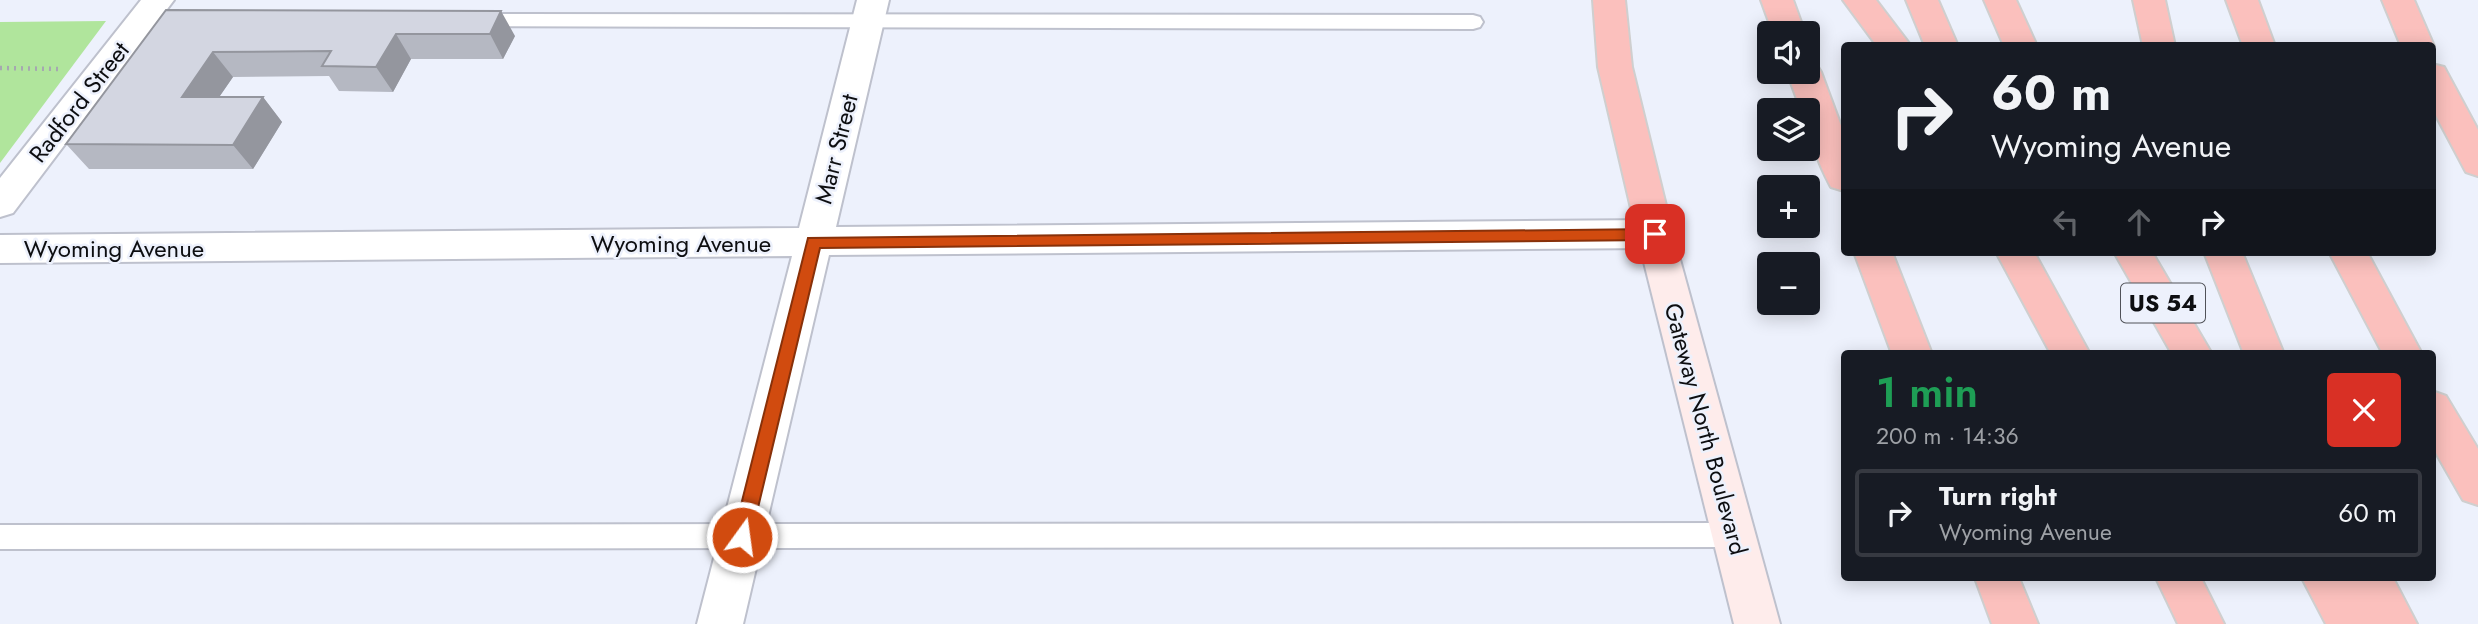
<!DOCTYPE html>
<meta charset="utf-8">
<style>
:root{--surface:#171b24;--page:#242831;--text:#f1f3f6;--muted:#9ea1a6;--line:#363941}
body{margin:0;font-family:Jost,sans-serif;background:var(--page);color:var(--text);height:100vh;display:flex;flex-direction:column;font-size:26px;white-space:nowrap}
*{box-sizing:border-box;margin:0}
p{font-size:23px;color:var(--muted)}
.icon{flex:none;width:38px;height:38px;fill:none;stroke:currentColor;stroke-width:2;stroke-linecap:round;stroke-linejoin:round}
.map{position:relative;flex:1;overflow:hidden}
.drawer{position:absolute;left:1841px;top:350px;width:595px;height:231px;display:flex;flex-direction:column;background:var(--surface);border-radius:7px;box-shadow:0 4px 18px #0003}
.drawer>*{flex:none}
.hud{position:absolute;left:1841px;top:42px;width:595px;height:214px;border-radius:7px;box-shadow:0 4px 18px #0003;background:#171b24;color:var(--text);overflow:hidden}
.controls{position:absolute;left:1757px;top:21px;display:grid;gap:14px}
.controls a{display:grid;place-items:center;width:63px;height:63px;border-radius:7px;background:var(--surface);box-shadow:0 4px 18px #0003;font-size:35px}
.pin{position:absolute;display:grid;place-items:center;width:60px;height:60px;color:#fff;margin:-30px;border-radius:14px;box-shadow:0 4px 10px #0006}
.me{position:absolute;width:77px;margin:-38px;rotate:14deg;stroke-linejoin:round;filter:drop-shadow(0 0 5px #0008)}
.turn{display:flex;align-items:center;gap:24px;height:147px;padding:0 35px;font-size:32px}
.turn .icon{width:91px;height:91px;stroke-width:2.5}
.turn b{display:block;font-size:49px;line-height:60px}
.lanes{display:flex;align-items:center;height:66px;padding:0 35px;background:#0003;justify-content:center;gap:35px;direction:ltr}
.lanes .off{opacity:.35}
.round{display:grid;place-items:center;flex:none;width:74px;height:74px;border-radius:7px;background:var(--page)}
.headline{display:flex;align-items:center;justify-content:space-between;height:119px;padding:0 35px}
h1{font-size:42px;font-weight:600;line-height:52px;color:#1e9e55}
ul{padding:0;list-style:none}
li{display:flex;align-items:center;gap:21px;height:88px;margin:0 14px 10px;padding:0 21px;border:4px solid var(--line);border-radius:7px}
li div{flex:1}
li b{display:block;font-size:26px}
li em{font-style:normal}
.map>svg:first-child{display:block}
</style>
<div class="map">
<svg width="2478" height="624" viewBox="0 0 2478 624">
<rect width="100%" height="100%" fill="#edf1fc"/>
<path fill="#b0e59c" d="M106 21 0 163V22Z"/>
<g fill="none" stroke-linecap="round" stroke-linejoin="round">
<defs>
<path id="service" d="M473 14 1473 15 1480 17 1483 22 1480 27 1473 29 466 26 463 21 466 16Z
M1734 523 1744 526 1748 535 1744 544 1734 547 0 549V525Z"/>
<path id="minor" d="M141 0H174L13 213 0 217V178Z
M857 0H889L836 227 1655 220 1668 224 1673 234 1668 244 1655 248 829 255 743 624H697L792 256 0 263V235L799 228Z"/>
<path id="secondary" d="M1655 220 1668 224 1673 234 1780 624H1734L1637 234 1642 224Z"/>
<path id="motorway" d="M1593 0H1625L1632 67 1673 234 1668 244 1655 248 1642 244 1637 234 1598 67Z
M1761 0H1793L1805 33H1773Z
M1843 0H1876L1911 46H1877Z
M1906 0H1938L1958 46H1925Z
M1984 0H2016L2037 46H2004Z
M2133 0H2165L2175 46H2143Z
M2226 0H2258L2275 46H2243Z
M2382 0H2414L2434 46 2432 49V46H2401Z
M1808 62 1816 64 1821 72 1844 134V191L1831 187C1819 165 1808 136 1808 110H1801L1787 72H1808Z
M2432 64 2444 67 2478 130V176L2466 172 2432 108Z
M1854 252H1892L1932 354H1892Z
M1996 252H2034L2090 354H2051Z
M2114 252H2152L2212 354H2172Z
M2204 252H2242L2284 354H2244Z
M2329 252H2367L2422 354H2383Z
M2432 391 2446 396 2478 449V505L2463 500 2432 446Z
M1975 578H2019L2038 624H1992Z
M2156 578H2201L2224 624H2178Z
M2302 578H2393L2417 624H2326Z"/>
</defs>
<use href="#service" stroke="#bec1cd" stroke-width="4"/>
<use href="#minor" stroke="#bec1cd" stroke-width="4"/>
<use href="#secondary" stroke="#bec1cd" stroke-width="4"/>
<use href="#motorway" stroke="#cfcfcf" stroke-width="4"/>
<path stroke="#a5a8b0" stroke-width="4.5" stroke-dasharray="2 5" stroke-linecap="butt" d="M0 68 59 69"/>
<use href="#service" fill="#fff" fill-rule="evenodd"/>
<use href="#minor" fill="#fff" fill-rule="evenodd"/>
<use href="#secondary" fill="#feeceb" fill-rule="evenodd"/>
<use href="#motorway" fill="#fbc0bd" fill-rule="evenodd"/>
</g>
<path fill="#b5b8c2" d="M166 10 515 36 503 59H411L393 92 339 91 329 76 233 77 219 97H263L282 122 253 169H89L66 144Z"/>
<path fill="#94969e" d="M501 11 515 36 503 59 490 34Z
M396 34 411 59 393 92 376 67Z
M213 52 233 77 202 122 182 97Z
M263 97 282 122 253 169 233 145Z"/>
<path fill="#d3d6e1" stroke="#94969e" stroke-width="2" d="M166 10 501 11 490 34H396L376 67 322 66 331 51 213 52 182 97H263L233 145 66 144Z"/>
<path fill="#d14b0f" stroke="#88310a" stroke-width="2" d="M1655 229 1663 234 1655 240 820 248 751 537 748 542 742 545 735 542 733 537 808 238Z"/>
<g text-anchor="middle" dominant-baseline="central" stroke-width="5" stroke-linejoin="round" paint-order="stroke">
<rect fill="#edf1fc" stroke="#505258" stroke-width="2" x="2121" y="283.5" width="84" height="39" rx="5"/>
<g font-size="23" font-weight="bold" fill="#0d0e11">
<text x="2163" y="303">US 54</text>
</g>
<g font-size="24" fill="#0d0e11" stroke="#edf1fc">
<text transform="translate(79 102) rotate(-52)">Radford Street</text>
<text transform="translate(836 149) rotate(-76)">Marr Street</text>
<text x="681" y="243">Wyoming Avenue</text>
<text x="114" y="248">Wyoming Avenue</text>
<text transform="translate(1706 429) rotate(75)">Gateway North Boulevard</text>
</g>
</g>
</svg>
<div class="controls">
<a><svg class="icon" aria-label="sound" viewBox="0 0 24 24"><path d="M4 9h4l5-4v14l-5-4H4zM17 9q2 3 0 6"/></svg></a>
<a><svg class="icon" aria-label="layers" viewBox="0 0 24 24"><path d="M12 4l9 5-9 5-9-5zM3 14l9 5 9-5"/></svg></a>
<a>+</a>
<a>−</a>
</div>
<div class="pin" style="left:1655px;top:234px;background:#d93025"><svg class="icon" aria-label="arrive" viewBox="0 0 24 24"><path d="M6 21V4h12l-3 4 3 4H6"/></svg></div>
<svg class="me" style="left:742px;top:537px" viewBox="-20 -20 40 40"><circle r="17" fill="#d14b0f" stroke="#fff" stroke-width="3"/><path d="M0-11L8 9 0 5-8 9z" fill="#fff"/></svg>
<div class="hud">
<div class="turn"><svg class="icon" aria-label="right" viewBox="0 0 24 24"><path d="M7 20v-9h11M14 6l5 5-5 5"/></svg><div><b>60 m</b>Wyoming Avenue</div></div>
<div class="lanes"><svg class="icon off" aria-label="left" viewBox="0 0 24 24"><path d="M17 20v-9H6M10 6l-5 5 5 5"/></svg><svg class="icon off" aria-label="ahead" viewBox="0 0 24 24"><path d="M12 20V5M6 11l6-6 6 6"/></svg><svg class="icon" aria-label="right" viewBox="0 0 24 24"><path d="M7 20v-9h11M14 6l5 5-5 5"/></svg></div>
</div>
<section class="drawer">
<div class="headline"><div><h1>1 min</h1><p>200 m · 14:36</p></div><a class="round" style="background:#d93025;color:#fff"><svg class="icon" aria-label="close" viewBox="0 0 24 24"><path d="M6 6l12 12M18 6L6 18"/></svg></a></div>
<ul>
<li><svg class="icon" aria-label="right" viewBox="0 0 24 24"><path d="M7 20v-9h11M14 6l5 5-5 5"/></svg><div><b>Turn right</b><p>Wyoming Avenue</p></div><em>60 m</em></li>
</ul>
</section>
</div>
